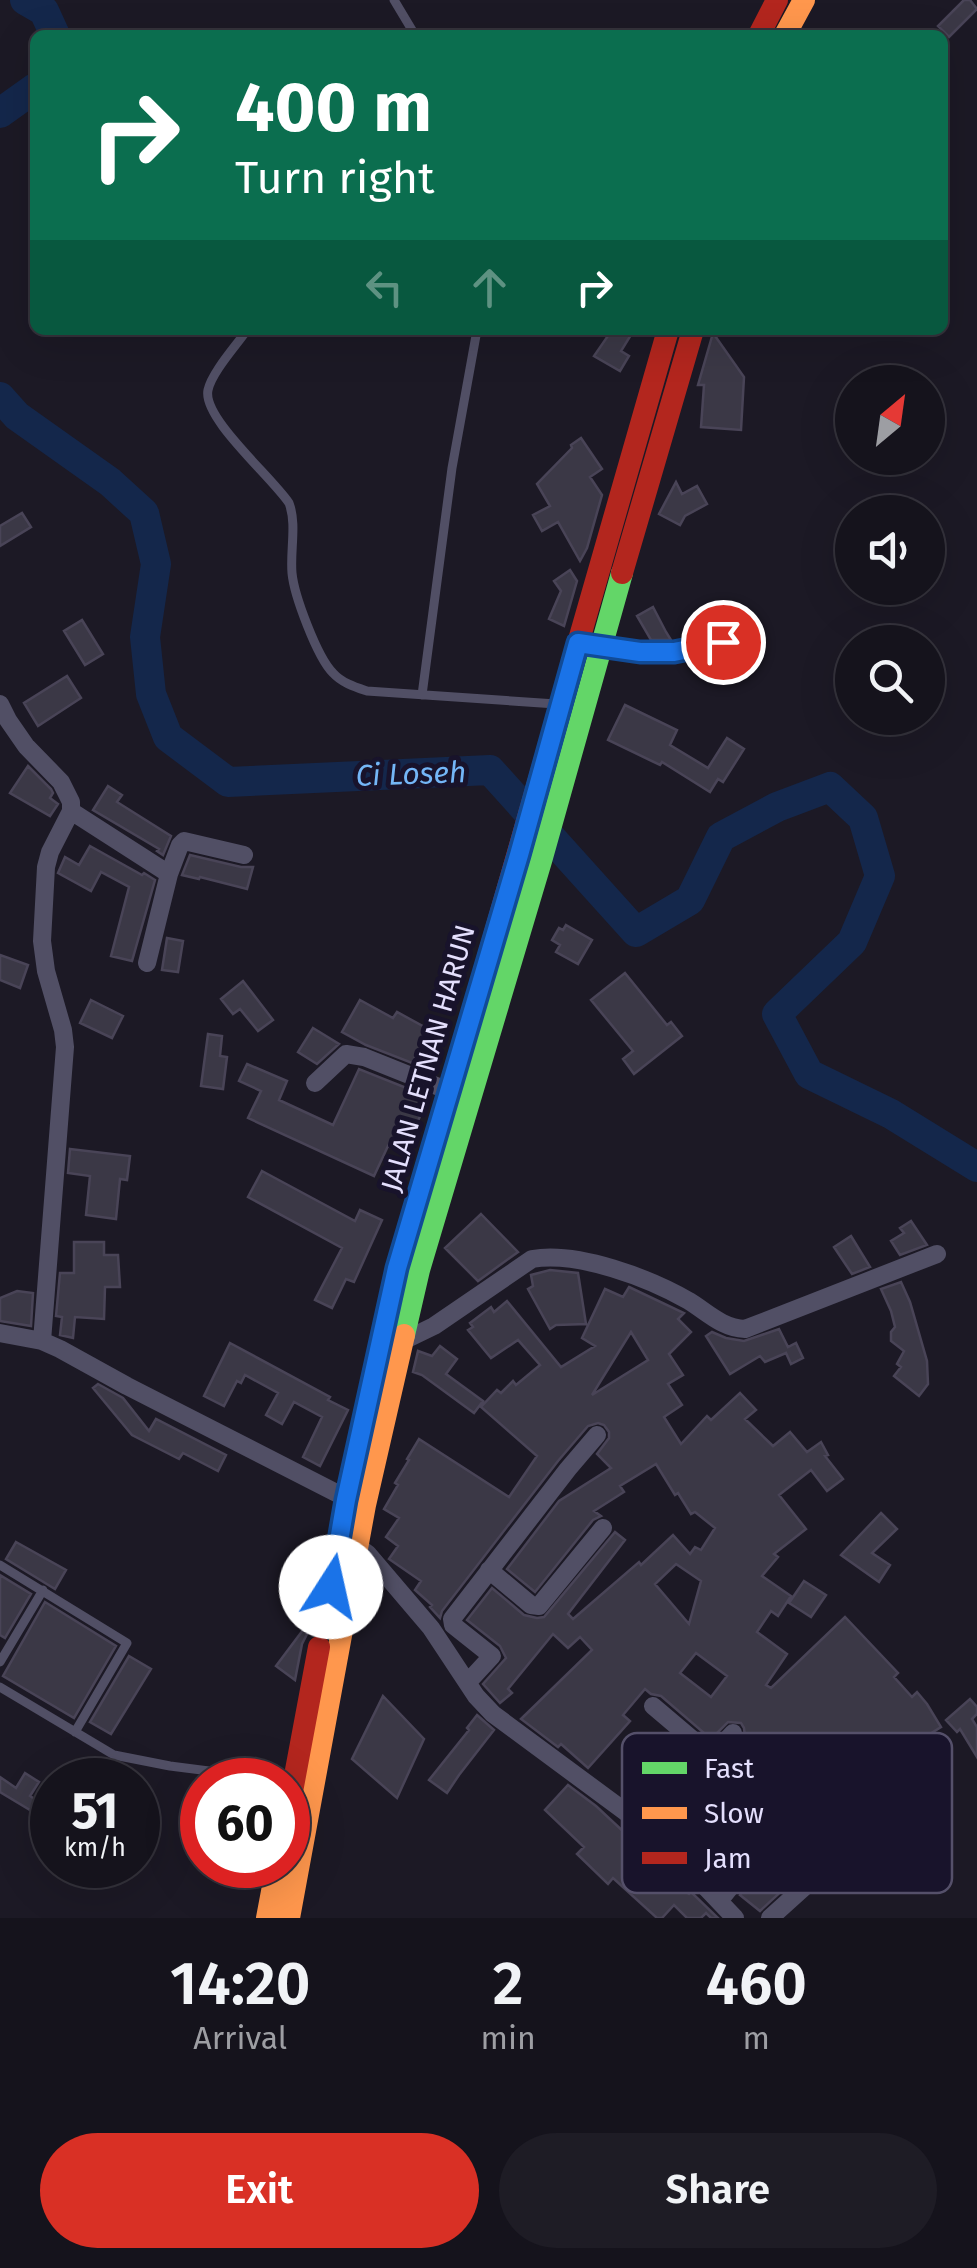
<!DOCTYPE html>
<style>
:root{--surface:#15131c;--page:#1e1c25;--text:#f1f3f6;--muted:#9d9ea3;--line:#34323b;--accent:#d93025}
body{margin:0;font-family:"Fira Sans",sans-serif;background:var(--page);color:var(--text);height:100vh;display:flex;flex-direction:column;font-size:38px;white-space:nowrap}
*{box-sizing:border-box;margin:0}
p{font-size:32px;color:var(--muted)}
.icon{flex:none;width:55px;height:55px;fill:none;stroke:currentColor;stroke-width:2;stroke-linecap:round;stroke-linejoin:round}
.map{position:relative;height:1918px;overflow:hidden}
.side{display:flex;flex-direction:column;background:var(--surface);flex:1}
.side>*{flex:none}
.guide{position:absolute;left:30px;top:30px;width:918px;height:305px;border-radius:15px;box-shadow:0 10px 40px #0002,0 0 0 2px var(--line);background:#0b6e4f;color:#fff;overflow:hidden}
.needle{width:65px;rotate:29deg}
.buttons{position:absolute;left:835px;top:365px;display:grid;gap:20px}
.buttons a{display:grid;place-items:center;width:110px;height:110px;border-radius:50%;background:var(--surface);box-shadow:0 10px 40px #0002,0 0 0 2px var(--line);font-size:50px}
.speed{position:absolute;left:30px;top:1758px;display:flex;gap:20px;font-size:50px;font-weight:700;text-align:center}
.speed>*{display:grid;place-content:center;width:130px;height:130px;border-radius:50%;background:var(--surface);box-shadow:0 10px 40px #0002,0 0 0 2px var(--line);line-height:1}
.speed small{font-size:25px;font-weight:400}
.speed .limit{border:15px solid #d22;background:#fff;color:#111}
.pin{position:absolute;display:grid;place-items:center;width:85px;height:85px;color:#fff;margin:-42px;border:5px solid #fff;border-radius:50%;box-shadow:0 2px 10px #0007}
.me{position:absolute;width:110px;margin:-55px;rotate:10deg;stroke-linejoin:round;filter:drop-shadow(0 0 8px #0008)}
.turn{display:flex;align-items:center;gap:35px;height:210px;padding:0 40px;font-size:45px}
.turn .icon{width:130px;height:130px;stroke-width:2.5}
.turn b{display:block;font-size:70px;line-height:85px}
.lanes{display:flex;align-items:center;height:95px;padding:0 40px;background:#0003;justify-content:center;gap:50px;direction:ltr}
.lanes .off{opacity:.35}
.eta{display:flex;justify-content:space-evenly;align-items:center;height:170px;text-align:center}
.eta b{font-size:60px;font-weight:600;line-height:70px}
.primary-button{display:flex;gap:20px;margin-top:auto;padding:20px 40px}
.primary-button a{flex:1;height:115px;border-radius:60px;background:var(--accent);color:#fff;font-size:40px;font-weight:600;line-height:115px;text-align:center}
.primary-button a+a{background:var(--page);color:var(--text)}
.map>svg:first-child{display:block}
</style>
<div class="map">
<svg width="977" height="1918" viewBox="0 0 977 1918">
<rect width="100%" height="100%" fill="#1c1925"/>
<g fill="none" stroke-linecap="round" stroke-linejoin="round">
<path stroke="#14274b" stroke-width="30" d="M25 0 44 11 55 35
M0 113 35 88
M0 397 17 416 110 482 144 513 156 564 145 637 151 694 168 737 228 782 490 770 636 932 690 900 721 837 777 807 830 787 863 818 880 876 852 942 777 1014 809 1074 891 1114 977 1167"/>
</g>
<path fill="#3b3846" stroke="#494457" stroke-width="2.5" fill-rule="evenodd" d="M964 0H970L977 9 949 37 938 26Z
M612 330H634L621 351 629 356 620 371 594 356Z
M713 333 744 377 741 430 701 427 704 385H698Z
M581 438 602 469 590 477 602 495 587 548 580 561 558 522 542 531 533 515 550 506 537 484 572 448 571 445Z
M676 482 682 494 697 486 707 504 685 516 680 525 659 514Z
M22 513 31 527 0 546V526Z
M570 570 577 581 564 626 549 619 561 591 554 581Z
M653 607 666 632 671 640H651L637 616Z
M82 620 103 654 85 665 64 631Z
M67 676 81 698 38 726 24 703Z
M625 705 677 730 670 745 708 768 727 738 744 749 723 782 718 779 710 792 662 762 660 765 608 740Z
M28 766 51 789 53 793 50 798 58 804 50 816 10 793Z
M108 786 122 795 117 802 171 836 163 855 157 851 159 849 93 810Z
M90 846 142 875 144 873 155 880 132 961 111 956 129 887 101 872 91 891 58 873 65 857 79 865Z
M190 855 241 867H253L247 889 200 877 199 879 182 875Z
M566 925 592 940 578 964 556 952 560 945 552 940 559 928 563 930Z
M167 938 183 941 178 972 162 970Z
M0 955 28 965 20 988 0 980Z
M625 973 667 1025 671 1022 682 1036 634 1074 623 1059 633 1051 591 1000Z
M243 981 273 1020 258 1031 240 1009 233 1014 221 999Z
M91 1000 123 1016 112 1038 80 1023Z
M360 1000 393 1018 397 1012 430 1030 412 1063 366 1045 342 1032Z
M313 1028 339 1044 317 1064 298 1052Z
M208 1034 222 1036 220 1056 227 1057 223 1089 201 1086Z
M247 1064 287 1081 279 1100 333 1125 359 1069 429 1097 403 1153 388 1146 374 1176 248 1118 261 1091 239 1081Z
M70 1149 130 1156 127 1180 120 1179 116 1219 86 1215 90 1176 68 1173Z
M262 1171 355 1221 360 1210 382 1220 354 1282 346 1279 332 1308 315 1300 342 1248 248 1197Z
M481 1214 518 1252 478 1281 445 1248Z
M911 1221 927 1245 900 1255 891 1241 904 1233 900 1228Z
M851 1236 870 1267 852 1274 834 1247Z
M74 1242H104V1255H118L120 1287H105L104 1319 75 1317 73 1338 60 1335 62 1317 56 1316 60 1273H74Z
M550 1270 578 1273 586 1324 556 1325 550 1329 528 1289 533 1286 531 1275Z
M901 1282 910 1302 927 1361 928 1384 919 1396 894 1376 901 1367 897 1364 904 1351 891 1341V1332L895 1327 891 1311 881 1289Z
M629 1287 684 1313 678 1319 691 1332 669 1354 683 1375 668 1384 682 1405 664 1417 681 1444 707 1416 711 1420 740 1393 756 1410 745 1419 773 1446 790 1432 807 1452 821 1442 828 1455 825 1456 843 1479 827 1491 811 1470 779 1495 806 1529 774 1554 778 1557 762 1576 791 1596 778 1616 771 1611 757 1632 787 1654 766 1685 771 1688 845 1617 898 1673 894 1677 912 1697 917 1692 927 1704 941 1727 928 1735 926 1734 887 1761 890 1769 876 1774 874 1767 847 1782 853 1793 842 1799 852 1825 854 1823 870 1852 849 1863 844 1855 826 1869 796 1820 809 1798 861 1755 862 1746 856 1738 843 1739 811 1762 790 1781 777 1800 730 1755 745 1737 744 1728 741 1723 728 1722 711 1739 661 1696 651 1694 645 1689 623 1715 630 1721 588 1768 561 1744 558 1747 521 1719 592 1650 580 1637 568 1648 553 1634 508 1689 512 1693 500 1703 483 1684 506 1658 500 1646 467 1620 492 1588 524 1615 537 1618 544 1617 615 1532 625 1540 568 1614 573 1619 639 1562 641 1565 673 1535 690 1554 695 1547 701 1550 715 1528 695 1512 691 1514 678 1493 675 1495 656 1464 620 1486 624 1492 594 1511 601 1516 593 1520 535 1592 507 1569 559 1501 611 1468 597 1454 609 1438V1432L604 1425 598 1423 588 1426 558 1461 442 1611 440 1618 430 1607 432 1605 415 1590 421 1581 389 1559 398 1546 386 1537 399 1518 384 1509 398 1485 395 1483 409 1460 407 1459 419 1439 509 1497 537 1456 481 1407 497 1390 501 1393 513 1381 516 1385 540 1365 518 1340 491 1358 468 1330 473 1327 470 1323 491 1307 494 1312 507 1301 561 1367 595 1346 582 1338 605 1289 623 1297ZM631 1332 648 1360 592 1395ZM676 1564 701 1581 689 1624 655 1584ZM696 1653 727 1676 711 1697 680 1673Z
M17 1291 33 1293 31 1326 0 1321V1298Z
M779 1329 788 1347 796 1343 803 1358 791 1364 786 1353 765 1362 760 1356 730 1374 706 1336 712 1332 726 1338 744 1341Z
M230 1343 330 1397 328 1400 348 1410 320 1466 303 1457 322 1417 294 1402 282 1424 266 1415 278 1393 245 1375 241 1383 237 1381 224 1406 204 1396Z
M440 1346 457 1359 446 1374 483 1401 474 1413 422 1375 413 1372 418 1351 432 1356Z
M98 1384 123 1398 149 1431 156 1419 226 1455 218 1471 183 1453 179 1459 132 1435 93 1388Z
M881 1513 897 1529 872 1553 890 1565 879 1582 841 1555Z
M16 1542 66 1570 55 1589 6 1559Z
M0 1575 31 1594 5 1638 0 1635Z
M804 1581 826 1595 811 1617 789 1603Z
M45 1602 116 1646 74 1718 3 1676Z
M309 1622 307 1634 302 1644 295 1680 276 1666Z
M129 1656 151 1669 111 1734 90 1722Z
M383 1696 424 1739 397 1798 352 1759Z
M970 1699 977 1707V1714L972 1719 977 1727V1757L960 1729 957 1732 946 1720Z
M477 1715 494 1730 459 1775 447 1793 429 1780 469 1730 467 1728Z
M25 1773 39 1782 30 1796 36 1800 30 1810 0 1792V1777L16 1788Z
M568 1785 596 1806 642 1849 637 1853 663 1876 689 1894 691 1892 718 1918H711L706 1913 701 1918H687L674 1905 662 1918H657L613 1878 608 1884 577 1854 584 1847 545 1810Z
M782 1844 800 1874 760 1911 740 1895Z"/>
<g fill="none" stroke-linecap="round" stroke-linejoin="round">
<path stroke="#514f65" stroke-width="9" d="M394 0 415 35
M247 330C236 346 212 372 208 390 202 418 272 477 289 503 297 524 290 550 292 573 294 595 317 657 333 673 342 683 355 687 367 691L556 704
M422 695 452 468 477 330
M0 1565 127 1643 75 1732
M0 1662 43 1590
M0 1687 114 1755 170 1766 280 1780"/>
<path stroke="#514f65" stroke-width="18" d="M593 647 640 652H674L723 642
M0 704 8 720 26 746 61 782 71 802V811L50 852 46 867 42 941 46 971 63 1030 65 1047 42 1341
M71 811 169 874 147 963
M169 874 180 845 184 841 244 855
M315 1083 346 1054 364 1057 449 1091
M0 1333 42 1341 60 1349 127 1386 354 1502
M403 1341 434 1326 532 1259C578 1251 649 1278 689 1301 707 1312 722 1328 745 1329L937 1254
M353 1543 368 1554 431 1628 476 1696 493 1714 654 1833 735 1918
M489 1570 531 1605 539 1606 603 1528
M468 1682 492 1656 453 1625 452 1619 568 1469 597 1435
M653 1706 712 1756 783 1822 814 1872 812 1880 770 1918
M654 1833 712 1756 733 1733
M719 1901 783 1822C787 1789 825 1769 850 1749"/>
<path stroke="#63d668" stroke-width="22" d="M404 1335 419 1270 541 861 622 573"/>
<path stroke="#ff974d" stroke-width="22" d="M785 35 804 0
M337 1556 346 1500 397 1268 463 1044
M267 1918 277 1865
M289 1918 365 1505 404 1335"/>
<path stroke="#b3261e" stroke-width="22" d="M759 35 777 0
M622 573 693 330
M463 1044 668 330
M288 1813 319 1647"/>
</g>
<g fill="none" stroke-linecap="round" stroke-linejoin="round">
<defs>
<path id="route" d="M331 1587 346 1500 397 1268 519 855 578 643 640 652H674L723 642"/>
</defs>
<use href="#route" stroke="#114b97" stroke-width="25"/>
<use href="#route" stroke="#1a73e8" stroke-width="18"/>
</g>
<g text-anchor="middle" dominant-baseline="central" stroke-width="10" stroke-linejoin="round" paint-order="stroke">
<g font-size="28" fill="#e4dffd" stroke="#18132b">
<text transform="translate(428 1058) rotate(-74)">JALAN LETNAN HARUN</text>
</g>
<g font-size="30" font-style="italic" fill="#74b6f7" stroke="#18132b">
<text transform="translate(411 774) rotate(-2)">Ci Loseh</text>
</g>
</g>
<rect x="622" y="1733" width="330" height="160" rx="15" fill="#18132b" stroke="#55506a" stroke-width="2.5"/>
<rect x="642" y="1762" width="45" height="12" fill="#63d668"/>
<rect x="642" y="1807" width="45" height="12" fill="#ff974d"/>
<rect x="642" y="1852" width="45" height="12" fill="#b3261e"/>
<g font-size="28" fill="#e4dffd">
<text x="704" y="1778">Fast</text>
<text x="704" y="1823">Slow</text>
<text x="704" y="1868">Jam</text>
</g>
</svg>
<div class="buttons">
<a><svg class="needle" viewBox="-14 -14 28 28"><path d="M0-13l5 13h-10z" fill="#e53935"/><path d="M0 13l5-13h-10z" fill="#9d9ea3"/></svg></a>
<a><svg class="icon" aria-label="sound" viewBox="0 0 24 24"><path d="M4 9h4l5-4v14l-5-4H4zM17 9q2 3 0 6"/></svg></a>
<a><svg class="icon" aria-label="search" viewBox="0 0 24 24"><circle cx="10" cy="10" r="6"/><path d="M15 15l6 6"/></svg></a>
</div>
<div class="speed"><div>51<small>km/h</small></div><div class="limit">60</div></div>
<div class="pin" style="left:723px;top:642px;background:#d93025"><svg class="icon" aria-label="arrive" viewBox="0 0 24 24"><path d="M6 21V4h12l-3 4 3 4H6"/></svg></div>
<svg class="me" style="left:331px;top:1587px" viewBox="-20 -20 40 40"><circle r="19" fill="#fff"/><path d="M0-13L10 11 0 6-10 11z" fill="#1a73e8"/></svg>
<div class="guide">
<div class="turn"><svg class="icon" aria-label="right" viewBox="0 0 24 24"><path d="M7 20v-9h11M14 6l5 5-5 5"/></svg><div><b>400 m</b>Turn right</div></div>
<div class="lanes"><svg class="icon off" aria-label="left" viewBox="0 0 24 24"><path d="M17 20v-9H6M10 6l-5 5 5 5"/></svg><svg class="icon off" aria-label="ahead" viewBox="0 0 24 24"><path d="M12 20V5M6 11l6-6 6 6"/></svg><svg class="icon" aria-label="right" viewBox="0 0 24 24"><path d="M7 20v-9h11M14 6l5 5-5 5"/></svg></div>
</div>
</div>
<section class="side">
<div class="eta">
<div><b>14:20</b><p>Arrival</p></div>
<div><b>2</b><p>min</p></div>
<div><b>460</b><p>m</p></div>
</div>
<div class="primary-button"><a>Exit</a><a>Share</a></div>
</section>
